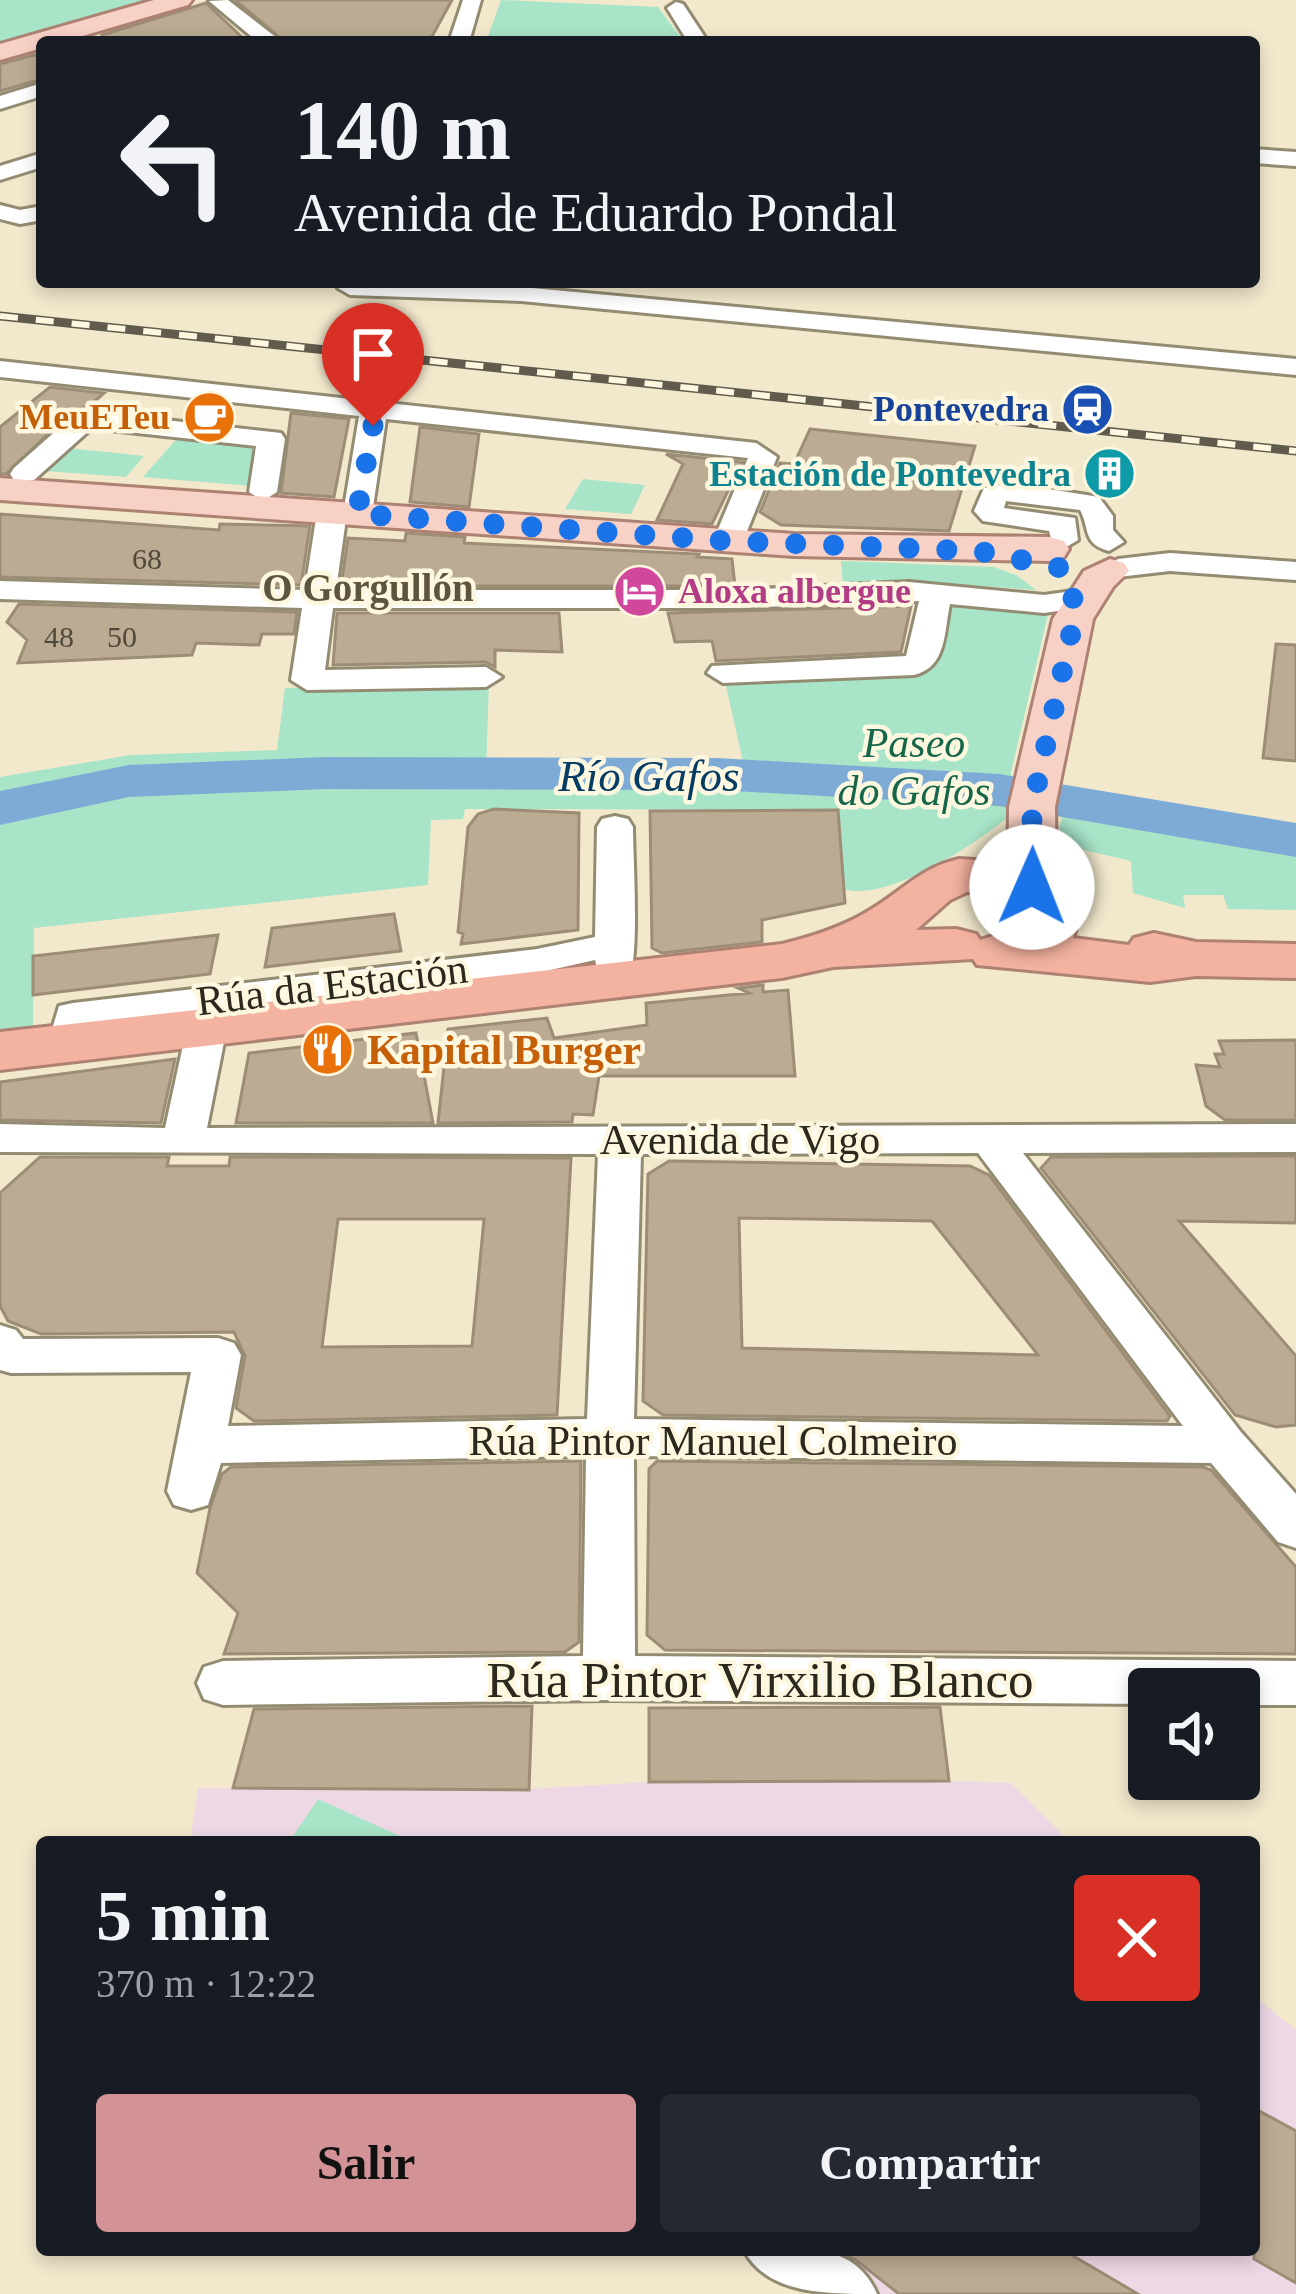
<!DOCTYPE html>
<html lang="es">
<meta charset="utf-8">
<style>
:root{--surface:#171b24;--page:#242831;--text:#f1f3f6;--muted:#9ea1a6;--accent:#d29296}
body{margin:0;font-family:"Times New Roman",serif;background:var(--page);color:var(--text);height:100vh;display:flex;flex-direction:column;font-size:45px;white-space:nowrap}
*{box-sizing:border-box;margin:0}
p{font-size:39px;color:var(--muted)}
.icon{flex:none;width:66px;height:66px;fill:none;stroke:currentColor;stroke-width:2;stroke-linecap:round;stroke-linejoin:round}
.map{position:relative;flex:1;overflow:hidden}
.side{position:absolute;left:36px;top:1836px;width:1224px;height:420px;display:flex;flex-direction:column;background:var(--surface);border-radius:12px;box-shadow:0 6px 18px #0003}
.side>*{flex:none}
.banner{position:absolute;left:36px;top:36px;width:1224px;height:252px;border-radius:12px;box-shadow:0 6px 18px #0003;background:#171b24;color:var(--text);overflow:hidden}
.tools{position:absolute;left:1128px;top:1668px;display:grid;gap:24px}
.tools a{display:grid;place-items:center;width:132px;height:132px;border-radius:12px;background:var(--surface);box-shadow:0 6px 18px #0003;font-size:60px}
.pin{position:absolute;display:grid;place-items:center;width:102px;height:102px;color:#fff;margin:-123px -51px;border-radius:50% 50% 50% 0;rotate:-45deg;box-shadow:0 0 12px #0007}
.pin .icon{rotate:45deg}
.me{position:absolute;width:132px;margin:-66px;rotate:1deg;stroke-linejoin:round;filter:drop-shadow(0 0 9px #0008)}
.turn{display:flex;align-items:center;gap:42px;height:252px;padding:0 60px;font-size:54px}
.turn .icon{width:156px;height:156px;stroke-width:2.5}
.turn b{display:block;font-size:84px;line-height:102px}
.round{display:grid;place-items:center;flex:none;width:126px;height:126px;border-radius:12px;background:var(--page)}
.head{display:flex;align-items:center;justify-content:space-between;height:204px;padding:0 60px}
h1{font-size:72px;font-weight:800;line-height:90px}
.cta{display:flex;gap:24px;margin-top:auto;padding:24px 60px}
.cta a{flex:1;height:138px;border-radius:12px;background:var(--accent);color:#111;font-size:48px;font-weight:800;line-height:138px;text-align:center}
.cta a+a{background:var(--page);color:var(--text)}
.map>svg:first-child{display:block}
</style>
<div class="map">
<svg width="1296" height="2294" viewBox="0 0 1296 2294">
<rect width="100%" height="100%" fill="#f2e9cd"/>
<path fill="#eed8e5" d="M949 1781 1011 1783 1070 1842H190L198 1788 529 1789 649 1782Z
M1254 1996 1296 2030V2294H870L802 2250H1254Z"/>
<path fill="#a7e4c8" d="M0 0H144L0 43Z
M501 0 658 7 684 42H486Z
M181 434 260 442 252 486 143 477Z
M58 447 144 456 126 477 32 470Z
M583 479 645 485 631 514 565 509Z
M841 561 994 567 1016 575 1036 590 939 583 843 587Z
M948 601 1050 606 1011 772 1014 812C981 841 888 903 844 889L839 823 829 810 465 809 463 819 431 820 428 885 34 928 33 1027 0 1031V777L131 755 277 750 285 688 489 684 486 771 744 766 723 673 921 674 938 662Z
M1065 807 1296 847V910L1228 909 1223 895H1183L1185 908 1133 893 1131 861 1071 847 1059 829Z
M318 1799 413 1842H289Z"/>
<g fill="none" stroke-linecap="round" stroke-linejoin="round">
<path fill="#7dabd6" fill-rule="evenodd" d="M326 757 717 758 999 774 1296 823V857L999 806 717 790 326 789 129 797 0 825V791L129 765Z"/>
</g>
<path fill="#bcab93" stroke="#9d8d76" stroke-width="3" fill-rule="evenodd" d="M235 0H452L429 42 284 41Z
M206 3 247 42H103L102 35Z
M42 53V79L0 91V64Z
M50 387 104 393 88 407 73 410 6 474H0V427Z
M291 413 349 419 334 497 281 493Z
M420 427 479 434 469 507 410 502Z
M810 429 975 446 949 531 781 525 760 512 780 463 794 464Z
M666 454 742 462 712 524 657 520 683 464Z
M0 514 219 530 220 524 310 526 301 585 0 577Z
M406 533 465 537 464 543 699 554 697 557 732 559 735 586H341L348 538 405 541Z
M19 604 297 612 294 634H262L259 645 196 643 192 655 18 663 27 640 7 622Z
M911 606 901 652 716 661 712 641 675 642 668 613Z
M337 613H559L562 652 495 650V667L486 662 333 665Z
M1276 644 1296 645V761L1263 758Z
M494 809 579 813 578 930 461 944 463 934 458 932 468 827 478 814Z
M838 810 845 903 762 920V942L662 953 652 948 650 811Z
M394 914 401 951 265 967 272 928Z
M218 935 210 974 33 995V956Z
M763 985V992L788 990 795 1076H599L593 1115 573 1114 572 1122 438 1123 448 1029 547 1018 554 1038 647 1025 646 1003 749 993 738 988Z
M416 1033 433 1123H236L249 1053Z
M1296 1040V1120H1225L1206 1106 1196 1065 1220 1067 1215 1054H1224L1219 1041Z
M175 1059 161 1123 0 1120V1082Z
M1296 1156V1223L1179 1221 1296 1356V1425L1276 1427 1235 1415 1041 1168 1051 1157Z
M40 1157H169L167 1166H229L230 1157 571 1158 557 1415 254 1421 236 1408 245 1356 234 1332 41 1334 8 1321 0 1306V1193ZM338 1219H484L472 1346 322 1347Z
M669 1161 970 1166 989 1175 1170 1416 1167 1421 663 1415 643 1401 647 1217 648 1174ZM739 1218 932 1221 1038 1355 742 1348Z
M581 1461 579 1642 565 1652 224 1654 238 1613 197 1573 210 1508 222 1474 231 1467Z
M657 1461 1203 1467 1211 1470 1296 1567V1654L665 1650 647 1635 649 1469Z
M532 1706 529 1790 233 1788 254 1709Z
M940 1707 949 1781 649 1782V1708Z
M1254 2108 1296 2131V2283L1254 2259Z
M835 2250H1063L1138 2294H899L856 2260Z"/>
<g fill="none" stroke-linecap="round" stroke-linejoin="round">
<defs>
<path id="minor" d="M228 0 277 38 280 42H258L209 1Z
M463 0H481L469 42H449Z
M676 2 683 4 708 42H688L667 8Z
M42 83V96L0 109V96Z
M1254 149 1296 152V166L1254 163Z
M42 153V167L0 180V166Z
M0 205 20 210 42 206V220L20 224 0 219Z
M345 282 521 287 1296 359V375L521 301 350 295 338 288Z
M0 361 756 443 777 457 743 541 728 550 713 541 748 458 386 419 372 514 357 523 346 519 336 590H738L909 582 1044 595 1087 589 1102 598 1098 605 1044 613 950 604C944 632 947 667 914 675L723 683 707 673 712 666 906 656 919 601 738 608H333L325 670 486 667 502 677 486 687 307 690 291 680 302 608 0 599V581L305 590 317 512 332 503 344 508 359 416 0 377Z
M86 411 281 433 285 439 277 492 263 501 249 492 256 446 92 428 34 480H14L10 474 14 468 76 413Z
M1012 483 1099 497 1113 516V530L1124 542 1109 551C1082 544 1090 528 1080 510L1006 501 1004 508 1075 518 1078 540 1063 549 1053 546 1049 531 983 521 974 511 984 488Z
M1170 553 1296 562V580L1170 571 1118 577 1103 568 1118 559Z
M615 816 628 819 633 827C633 857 640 962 628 981H600L595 960 537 973 91 1025 82 1052 68 1056 54 1052 48 1043 59 1006 73 1003 537 949 595 937 597 827 602 819Z
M207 1015 221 1018 227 1027 207 1128 1296 1124V1152L1023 1153 1241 1432 1296 1494V1548L1278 1542 1211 1463 634 1456 635 1656 1296 1661V1705H1239V1689H1149V1704L609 1700 223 1705 204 1699 197 1683 204 1667 223 1661 583 1656 586 1456 221 1463 208 1505 191 1510 174 1505 167 1491 191 1372 11 1373 0 1370V1325L16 1330 23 1339 218 1338 234 1343 241 1355 228 1426 587 1419 598 1154 0 1152V1124L165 1128 187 1027 193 1018ZM978 1153 1183 1426 634 1419 641 1154Z
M744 2250C796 2250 853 2238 877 2294 825 2294 767 2294 744 2250Z"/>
<path id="major" d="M154 0H192L188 5 62 42H42V48L0 60V44Z
M0 478 794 534 1050 537 1064 541 1069 549 1064 557 1050 561 794 556 0 500Z
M1110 559 1124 563 1129 571 1113 587 1093 619 1055 807 1056 887 1049 897 1032 901 1015 897 1008 887 1009 807 1053 619 1084 571Z"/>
<path id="highway" d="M959 859C1010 862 1053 863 1081 910L1073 938 1129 945 1134 938 1154 933 1196 942 1296 944V978L1196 976 1150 982 977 965 973 959 833 967 782 978 0 1070V1032L782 944C815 936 849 925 878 905 907 886 924 867 959 859ZM967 892 1003 895 1024 908 1021 927 980 940 976 934 956 929 916 930 950 900Z"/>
</defs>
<use href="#minor" stroke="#948c72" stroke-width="6"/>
<use href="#major" stroke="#ae8272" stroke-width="6"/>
<use href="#highway" stroke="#ae8272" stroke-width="6"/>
<use href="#minor" fill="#fff" fill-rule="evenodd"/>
<use href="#major" fill="#f8d1c6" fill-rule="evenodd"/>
<use href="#highway" fill="#f4b2a0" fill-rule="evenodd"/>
<defs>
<path id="rail" d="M0 316 1296 451"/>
</defs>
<use href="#rail" stroke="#605b4c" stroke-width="9"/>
<use href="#rail" stroke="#fdf7e0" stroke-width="6" stroke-dasharray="18" stroke-linecap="butt"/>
</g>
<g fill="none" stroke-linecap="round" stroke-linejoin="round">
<path stroke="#1a73e8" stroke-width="21" stroke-dasharray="0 37.8" d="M373 426 357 514 728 541 979 551 1066 569 1076 611 1032 807V887"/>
</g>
<defs>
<symbol id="station-disc" viewBox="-11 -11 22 22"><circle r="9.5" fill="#1a4fb4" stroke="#fdf7e0"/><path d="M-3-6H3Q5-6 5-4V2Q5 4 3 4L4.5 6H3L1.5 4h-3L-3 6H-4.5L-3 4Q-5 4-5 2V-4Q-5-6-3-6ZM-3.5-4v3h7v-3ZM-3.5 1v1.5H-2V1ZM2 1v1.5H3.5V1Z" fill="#fff"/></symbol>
<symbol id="cafe-disc" viewBox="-11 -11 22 22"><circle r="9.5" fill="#e8710a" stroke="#fdf7e0"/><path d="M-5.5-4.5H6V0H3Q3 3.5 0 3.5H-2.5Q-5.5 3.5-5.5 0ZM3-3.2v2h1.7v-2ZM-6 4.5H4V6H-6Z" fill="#fff"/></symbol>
<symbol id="building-disc" viewBox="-11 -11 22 22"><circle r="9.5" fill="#0f9aa8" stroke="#fdf7e0"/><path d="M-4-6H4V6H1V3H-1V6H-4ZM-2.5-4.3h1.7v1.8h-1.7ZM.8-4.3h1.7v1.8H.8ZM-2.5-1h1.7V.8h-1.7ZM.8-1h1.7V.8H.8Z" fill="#fff"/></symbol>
<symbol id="hotel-disc" viewBox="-11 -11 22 22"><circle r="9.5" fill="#d1479c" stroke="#fdf7e0"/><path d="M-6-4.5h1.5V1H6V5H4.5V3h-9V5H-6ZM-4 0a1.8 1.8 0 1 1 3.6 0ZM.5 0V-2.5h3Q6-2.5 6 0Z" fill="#fff"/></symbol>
<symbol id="restaurant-disc" viewBox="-11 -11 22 22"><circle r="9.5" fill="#e8710a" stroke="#fdf7e0"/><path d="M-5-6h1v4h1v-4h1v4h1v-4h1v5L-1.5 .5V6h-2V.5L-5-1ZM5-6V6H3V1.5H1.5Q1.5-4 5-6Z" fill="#fff"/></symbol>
</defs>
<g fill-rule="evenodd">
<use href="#station-disc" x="1058" y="380" width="59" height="59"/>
<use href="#cafe-disc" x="180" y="388" width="59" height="59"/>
<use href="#building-disc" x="1080" y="444" width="59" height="59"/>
<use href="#hotel-disc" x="610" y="562" width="59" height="59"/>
<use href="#restaurant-disc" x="298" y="1020" width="59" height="59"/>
</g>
<g text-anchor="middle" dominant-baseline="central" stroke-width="9" stroke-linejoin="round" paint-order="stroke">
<g font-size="30" fill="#4f493a">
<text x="147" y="558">68</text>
<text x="59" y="636">48</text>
<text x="122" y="636">50</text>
</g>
<g font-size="36" font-weight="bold" fill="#164399" stroke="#fdf7e0" text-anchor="end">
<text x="1049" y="409">Pontevedra</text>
</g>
<g font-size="36" font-weight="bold" fill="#c56008" stroke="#fdf7e0" text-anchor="end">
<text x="170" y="417">MeuETeu</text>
</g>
<g font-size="36" font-weight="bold" fill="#0d838f" stroke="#fdf7e0" text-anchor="end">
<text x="1071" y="474">Estación de Pontevedra</text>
</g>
<g font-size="36" font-weight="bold" fill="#b23c85" stroke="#fdf7e0" text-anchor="start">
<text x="678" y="591">Aloxa albergue</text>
</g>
<g font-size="39" font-weight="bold" fill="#5c543c" stroke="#fdf7e0">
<text x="368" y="587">O Gorgullón</text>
</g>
<g font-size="42" font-style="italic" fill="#16664a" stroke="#fdf7e0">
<text x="914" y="743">Paseo<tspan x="914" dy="48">do Gafos</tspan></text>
</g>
<g font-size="42" fill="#2b281d" stroke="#fdf7e0">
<text transform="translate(332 985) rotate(-7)">Rúa da Estación</text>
<text x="740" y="1140">Avenida de Vigo</text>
<text x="713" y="1441">Rúa Pintor Manuel Colmeiro</text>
</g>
<g font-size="42" font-weight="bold" fill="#c56008" stroke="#fdf7e0" text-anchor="start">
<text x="367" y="1050">Kapital Burger</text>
</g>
<g font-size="45" font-style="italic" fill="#043c64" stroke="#fdf7e0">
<text x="649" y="776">Río Gafos</text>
</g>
<g font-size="51" fill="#2b281d" stroke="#fdf7e0">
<text x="760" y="1680">Rúa Pintor Virxilio Blanco</text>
</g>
</g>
</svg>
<div class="tools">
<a><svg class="icon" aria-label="sound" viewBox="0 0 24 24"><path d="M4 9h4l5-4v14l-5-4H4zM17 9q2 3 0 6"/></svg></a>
</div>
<div class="pin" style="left:373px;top:426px;background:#d93025"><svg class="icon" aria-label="arrive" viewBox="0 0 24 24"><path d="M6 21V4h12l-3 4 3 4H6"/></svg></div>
<svg class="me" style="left:1032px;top:887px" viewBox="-20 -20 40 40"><circle r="19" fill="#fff"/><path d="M0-13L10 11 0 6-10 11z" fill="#1a73e8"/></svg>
<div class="banner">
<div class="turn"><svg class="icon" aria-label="left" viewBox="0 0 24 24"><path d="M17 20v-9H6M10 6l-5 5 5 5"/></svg><div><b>140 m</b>Avenida de Eduardo Pondal</div></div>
</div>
<section class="side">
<div class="head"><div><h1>5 min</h1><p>370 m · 12:22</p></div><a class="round" style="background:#d93025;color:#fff"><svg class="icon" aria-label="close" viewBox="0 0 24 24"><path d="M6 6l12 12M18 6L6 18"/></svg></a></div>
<div class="cta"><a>Salir</a><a>Compartir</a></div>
</section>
</div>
